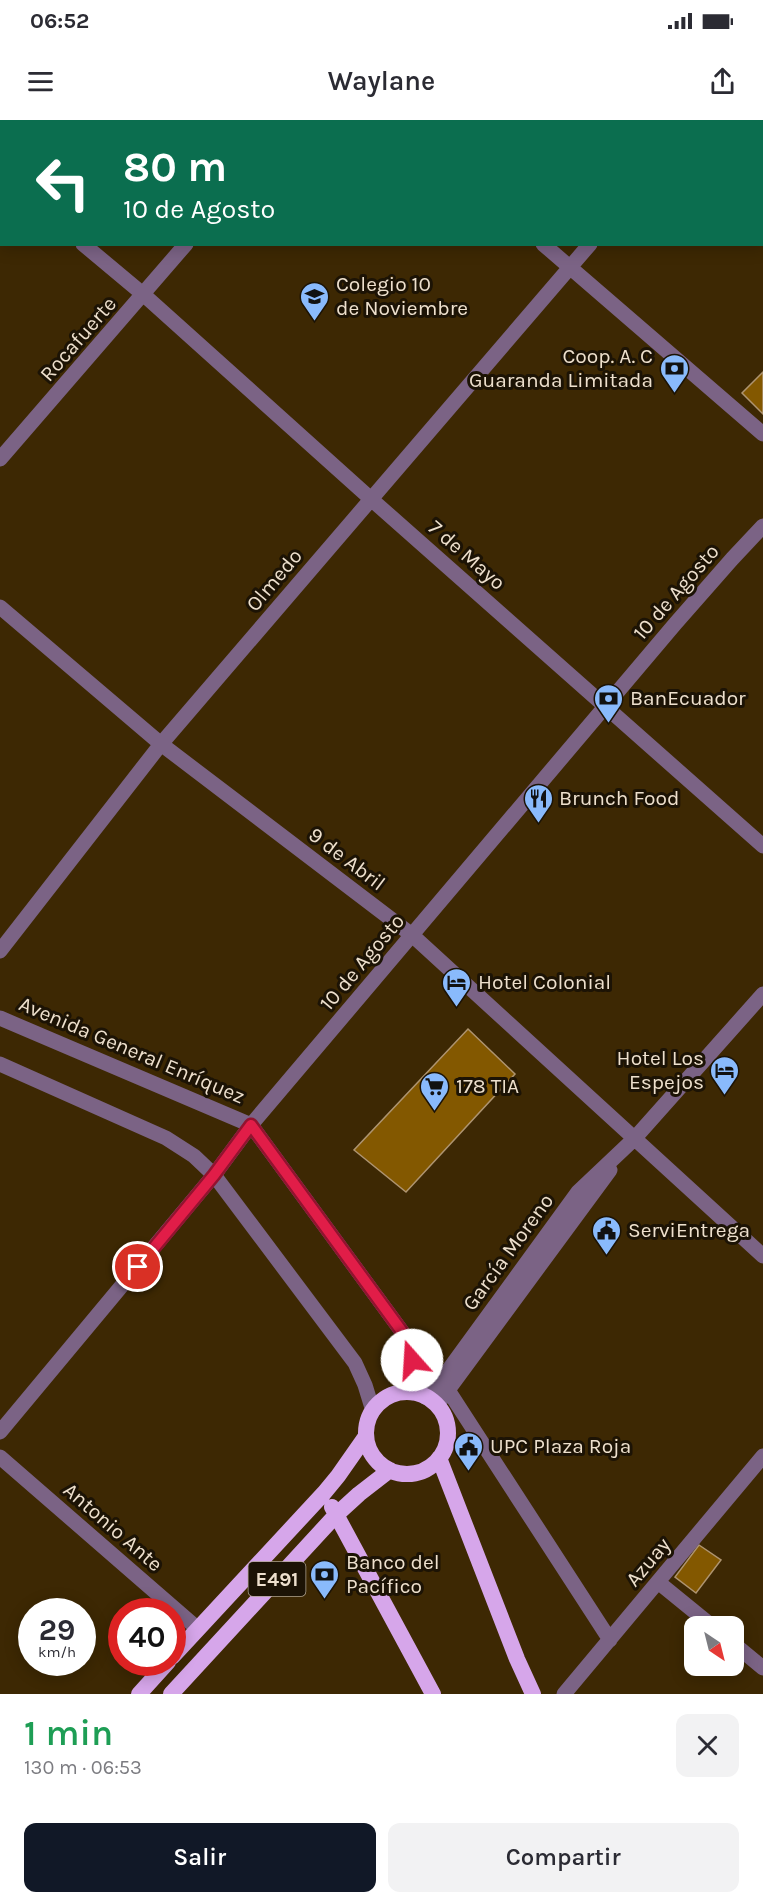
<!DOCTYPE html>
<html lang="es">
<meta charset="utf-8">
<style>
:root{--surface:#fff;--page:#f2f2f3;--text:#2b2b33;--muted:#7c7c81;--accent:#111827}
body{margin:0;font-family:Karla,sans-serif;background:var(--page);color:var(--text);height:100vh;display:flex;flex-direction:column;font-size:22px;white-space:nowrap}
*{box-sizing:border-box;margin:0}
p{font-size:20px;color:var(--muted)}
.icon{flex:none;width:33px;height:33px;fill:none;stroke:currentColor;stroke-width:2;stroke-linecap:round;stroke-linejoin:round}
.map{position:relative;height:1574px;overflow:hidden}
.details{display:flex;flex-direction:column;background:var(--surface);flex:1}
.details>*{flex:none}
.guide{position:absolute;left:0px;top:0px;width:764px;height:126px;box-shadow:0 3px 15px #0003;background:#0b6e4f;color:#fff;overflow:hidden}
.needle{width:39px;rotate:145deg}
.tools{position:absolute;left:684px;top:1496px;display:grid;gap:12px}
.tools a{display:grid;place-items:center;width:60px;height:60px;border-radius:12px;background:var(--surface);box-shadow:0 3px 15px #0003;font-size:30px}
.speed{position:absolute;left:18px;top:1478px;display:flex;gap:12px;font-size:30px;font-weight:700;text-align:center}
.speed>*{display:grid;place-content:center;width:78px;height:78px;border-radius:50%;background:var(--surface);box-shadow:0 3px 15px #0003;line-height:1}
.speed small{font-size:15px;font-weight:400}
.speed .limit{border:9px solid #d22;background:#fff;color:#111}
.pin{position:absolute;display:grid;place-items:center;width:51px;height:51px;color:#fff;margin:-26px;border:3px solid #fff;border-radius:50%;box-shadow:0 2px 6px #0007}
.me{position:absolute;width:66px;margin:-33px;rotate:341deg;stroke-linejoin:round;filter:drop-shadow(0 0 4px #0008)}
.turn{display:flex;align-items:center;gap:21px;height:126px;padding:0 24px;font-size:27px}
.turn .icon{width:78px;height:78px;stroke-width:2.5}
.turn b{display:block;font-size:42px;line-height:51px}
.round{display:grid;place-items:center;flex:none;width:63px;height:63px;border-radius:12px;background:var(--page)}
.summary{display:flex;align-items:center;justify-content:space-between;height:102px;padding:0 24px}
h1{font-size:36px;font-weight:600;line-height:45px;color:#1e9e55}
.action{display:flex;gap:12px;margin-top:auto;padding:12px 24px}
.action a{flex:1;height:69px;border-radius:12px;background:var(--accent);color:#fff;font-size:24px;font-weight:600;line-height:69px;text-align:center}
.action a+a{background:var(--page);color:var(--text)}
.status{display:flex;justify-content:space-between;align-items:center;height:42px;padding:0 30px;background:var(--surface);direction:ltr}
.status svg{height:16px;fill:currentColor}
header{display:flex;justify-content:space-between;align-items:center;height:78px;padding:0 24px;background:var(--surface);font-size:27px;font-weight:600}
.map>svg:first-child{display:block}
</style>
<div class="status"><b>06:52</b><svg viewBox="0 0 49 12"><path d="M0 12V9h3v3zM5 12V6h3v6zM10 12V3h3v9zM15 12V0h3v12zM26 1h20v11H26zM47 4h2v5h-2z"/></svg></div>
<header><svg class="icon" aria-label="menu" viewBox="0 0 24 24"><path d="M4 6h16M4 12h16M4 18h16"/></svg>Waylane<svg class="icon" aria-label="share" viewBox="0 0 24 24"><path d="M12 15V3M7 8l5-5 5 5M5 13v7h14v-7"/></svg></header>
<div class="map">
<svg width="763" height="1574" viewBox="0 0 763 1574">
<rect width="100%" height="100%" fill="#3d2803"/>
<path fill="#835800" stroke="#ae9470" stroke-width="1.5" d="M763 252V294L742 273Z
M468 909 515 954 406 1072 354 1030Z
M699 1425 721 1440 696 1473 675 1457Z"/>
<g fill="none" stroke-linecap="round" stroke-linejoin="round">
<path stroke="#7b6385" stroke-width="15" d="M398 0 400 2
M288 2 289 0
M704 2 706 0
M0 56 2 57
M83 124 144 175 371 379 763 726
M543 124 763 314
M0 339 186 124
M0 487 161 624 412 815 763 1136
M0 831 161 624 590 124
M448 1270 610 1520
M425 1277 439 1263 578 1072 634 1019 763 874
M437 1285 610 1050
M0 1312 214 1055 251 1005 675 504 732 439 763 406
M0 1337 198 1509
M658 1462 712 1506
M734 1524 763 1548
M564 1574 763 1336"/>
<path stroke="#7b6385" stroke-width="15" d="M0 898 251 1005 403 1213 412 1240 413 1273
M0 944 166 1018 194 1036 214 1055 355 1243 365 1265 373 1291"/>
<path stroke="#d6a6ea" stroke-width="16" d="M366 1313a41 41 0 1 1 82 0a41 41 0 1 1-82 0Z
M439 1338 517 1539 533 1574
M332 1387 433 1574
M172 1537 324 1373 338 1356 366 1316
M139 1574 168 1542
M171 1574 336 1395 359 1374 390 1350"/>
</g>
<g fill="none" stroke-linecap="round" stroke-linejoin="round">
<defs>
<path id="route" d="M138 1147 214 1055 251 1005 403 1213 412 1240"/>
</defs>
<use href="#route" stroke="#92132f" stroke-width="15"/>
<use href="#route" stroke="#e11d48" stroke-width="10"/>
</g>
<defs>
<symbol id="school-pin" viewBox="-11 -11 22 30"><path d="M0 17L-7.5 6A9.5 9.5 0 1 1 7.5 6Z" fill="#89bafc" stroke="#1c1305"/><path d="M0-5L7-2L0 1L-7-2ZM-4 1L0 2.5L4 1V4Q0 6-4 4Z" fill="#111"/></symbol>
<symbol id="bank-pin" viewBox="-11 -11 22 30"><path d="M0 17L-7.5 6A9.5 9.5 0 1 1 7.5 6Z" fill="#89bafc" stroke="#1c1305"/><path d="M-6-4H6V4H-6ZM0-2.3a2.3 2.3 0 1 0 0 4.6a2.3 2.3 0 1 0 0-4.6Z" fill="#111"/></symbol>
<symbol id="restaurant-pin" viewBox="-11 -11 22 30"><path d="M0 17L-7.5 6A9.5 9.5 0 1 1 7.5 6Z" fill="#89bafc" stroke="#1c1305"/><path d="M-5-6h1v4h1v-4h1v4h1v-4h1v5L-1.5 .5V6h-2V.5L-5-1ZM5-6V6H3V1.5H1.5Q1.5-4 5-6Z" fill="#111"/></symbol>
<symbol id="hotel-pin" viewBox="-11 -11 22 30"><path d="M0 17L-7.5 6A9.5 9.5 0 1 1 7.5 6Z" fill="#89bafc" stroke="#1c1305"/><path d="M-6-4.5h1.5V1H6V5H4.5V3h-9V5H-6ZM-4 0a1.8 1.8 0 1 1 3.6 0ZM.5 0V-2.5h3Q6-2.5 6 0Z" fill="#111"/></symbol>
<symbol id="supermarket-pin" viewBox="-11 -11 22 30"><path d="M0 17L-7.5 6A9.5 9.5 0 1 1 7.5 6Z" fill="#89bafc" stroke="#1c1305"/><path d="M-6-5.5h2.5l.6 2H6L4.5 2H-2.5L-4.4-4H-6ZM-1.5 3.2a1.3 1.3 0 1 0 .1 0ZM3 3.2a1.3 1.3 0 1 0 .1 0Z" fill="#111"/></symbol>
<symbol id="civic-pin" viewBox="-11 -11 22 30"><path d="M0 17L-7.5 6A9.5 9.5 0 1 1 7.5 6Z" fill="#89bafc" stroke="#1c1305"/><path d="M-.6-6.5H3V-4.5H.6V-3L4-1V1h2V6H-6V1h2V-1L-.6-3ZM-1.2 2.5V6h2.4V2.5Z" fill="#111"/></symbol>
</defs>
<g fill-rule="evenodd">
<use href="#school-pin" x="298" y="160" width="33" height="45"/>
<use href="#bank-pin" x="658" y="232" width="33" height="45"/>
<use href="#bank-pin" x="592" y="562" width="33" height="45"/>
<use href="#restaurant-pin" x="522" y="662" width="33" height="45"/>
<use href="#hotel-pin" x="440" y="846" width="33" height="45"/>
<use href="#hotel-pin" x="708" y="934" width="33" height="45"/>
<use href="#supermarket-pin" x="418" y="950" width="33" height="45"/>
<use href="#civic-pin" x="590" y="1094" width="33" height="45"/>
<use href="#civic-pin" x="452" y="1310" width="33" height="45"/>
<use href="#bank-pin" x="308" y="1438" width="33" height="45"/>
</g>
<g text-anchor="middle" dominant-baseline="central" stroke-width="6" stroke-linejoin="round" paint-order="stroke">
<rect fill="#1c1305" stroke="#afa291" stroke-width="1.5" x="248.5" y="1442" width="57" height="34" rx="4.5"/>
<g font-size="20" font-weight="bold" fill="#eee0cd">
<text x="277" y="1459">E491</text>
</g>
<g font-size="21" fill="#eee0cd" stroke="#1c1305" text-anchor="start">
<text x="336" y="164">Colegio 10<tspan x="336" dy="24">de Noviembre</tspan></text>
<text x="653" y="236" text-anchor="end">Coop. A. C<tspan x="653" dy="24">Guaranda Limitada</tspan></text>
<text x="630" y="578">BanEcuador</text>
<text x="559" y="678">Brunch Food</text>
<text x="478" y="862">Hotel Colonial</text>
<text x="704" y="938" text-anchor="end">Hotel Los<tspan x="704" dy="24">Espejos</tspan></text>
<text x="456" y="966">178 TIA</text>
<text x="628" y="1110">ServiEntrega</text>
<text x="490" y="1326">UPC Plaza Roja</text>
<text x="346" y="1442">Banco del<tspan x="346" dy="24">Pacífico</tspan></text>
</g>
<g font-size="21" fill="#eee0cd" stroke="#1c1305">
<text transform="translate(78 219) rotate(-49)">Rocafuerte</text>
<text transform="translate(467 435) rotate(41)">7 de Mayo</text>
<text transform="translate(274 460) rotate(-50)">Olmedo</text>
<text transform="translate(676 472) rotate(-49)">10 de Agosto</text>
<text transform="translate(347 739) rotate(37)">9 de Abril</text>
<text transform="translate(362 842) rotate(-50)">10 de Agosto</text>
<text transform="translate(132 930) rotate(23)">Avenida General Enríquez</text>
<text transform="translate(508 1132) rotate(-54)">García Moreno</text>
<text transform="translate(113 1407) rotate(41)">Antonio Ante</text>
<text transform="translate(648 1442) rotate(-50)">Azuay</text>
</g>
</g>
</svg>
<div class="tools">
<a><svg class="needle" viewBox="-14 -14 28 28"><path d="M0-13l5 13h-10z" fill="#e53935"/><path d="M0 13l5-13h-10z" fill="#7c7c81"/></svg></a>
</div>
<div class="speed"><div>29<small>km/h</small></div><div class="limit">40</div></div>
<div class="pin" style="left:138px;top:1147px;background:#d93025"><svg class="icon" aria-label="arrive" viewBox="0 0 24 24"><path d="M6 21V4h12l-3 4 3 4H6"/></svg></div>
<svg class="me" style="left:412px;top:1240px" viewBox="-20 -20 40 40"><circle r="19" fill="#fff"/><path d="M0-13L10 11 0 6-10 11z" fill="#e11d48"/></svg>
<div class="guide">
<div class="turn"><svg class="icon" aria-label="left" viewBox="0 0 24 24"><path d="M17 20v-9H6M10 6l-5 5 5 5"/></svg><div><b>80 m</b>10 de Agosto</div></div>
</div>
</div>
<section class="details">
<div class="summary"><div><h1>1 min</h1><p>130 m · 06:53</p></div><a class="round"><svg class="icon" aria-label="close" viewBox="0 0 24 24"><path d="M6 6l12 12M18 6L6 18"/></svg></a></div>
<div class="action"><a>Salir</a><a>Compartir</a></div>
</section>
